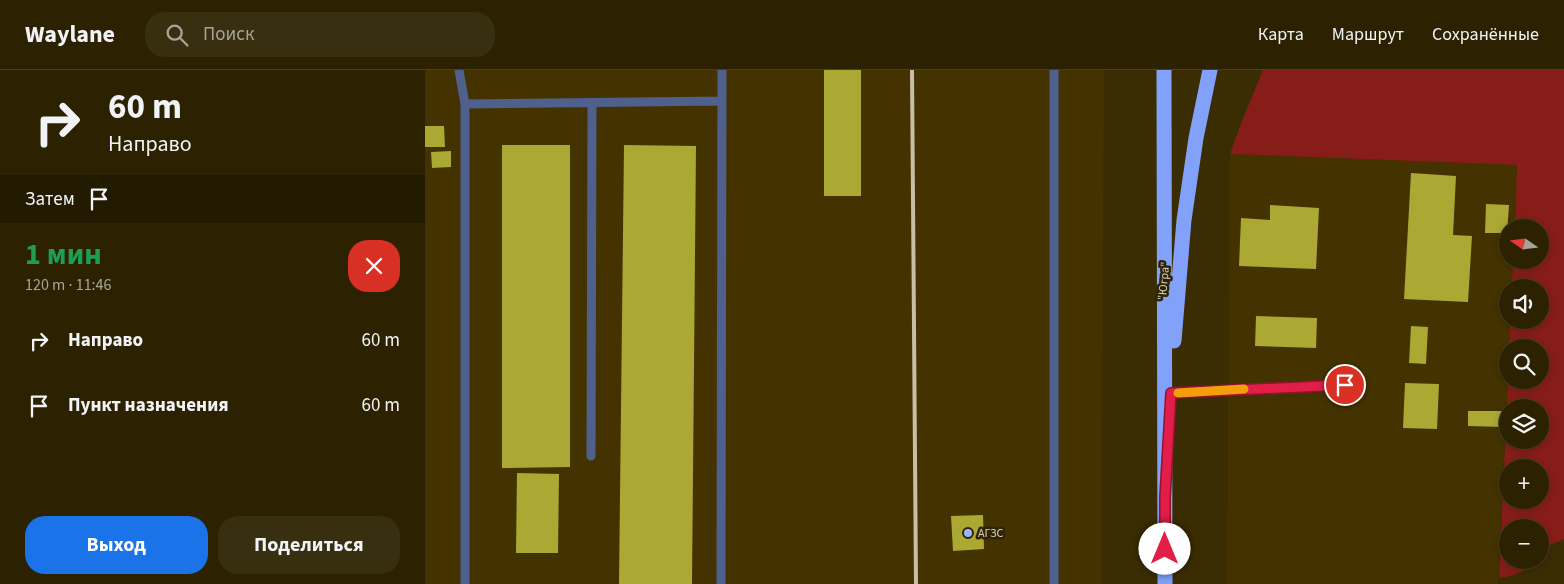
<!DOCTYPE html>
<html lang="ru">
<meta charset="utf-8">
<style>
:root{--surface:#2c2202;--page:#382f11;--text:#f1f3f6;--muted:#a6a499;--line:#483f24;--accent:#1a73e8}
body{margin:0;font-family:"Source Sans 3",sans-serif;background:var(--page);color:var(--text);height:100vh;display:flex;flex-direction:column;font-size:19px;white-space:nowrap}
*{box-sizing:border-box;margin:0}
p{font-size:16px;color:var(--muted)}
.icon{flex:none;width:28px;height:28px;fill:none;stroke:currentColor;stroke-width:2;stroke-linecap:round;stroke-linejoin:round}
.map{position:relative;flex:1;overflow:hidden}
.sheet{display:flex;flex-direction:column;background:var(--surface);width:425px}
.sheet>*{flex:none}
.banner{background:#2c2202;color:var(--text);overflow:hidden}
.needle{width:32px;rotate:284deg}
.tools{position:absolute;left:1074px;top:149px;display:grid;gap:10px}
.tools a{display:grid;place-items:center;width:50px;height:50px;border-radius:50%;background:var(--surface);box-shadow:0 2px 8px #0003,0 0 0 1px var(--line);font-size:25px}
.pin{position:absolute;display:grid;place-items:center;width:42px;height:42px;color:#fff;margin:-21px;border:2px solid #fff;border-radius:50%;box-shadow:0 1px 5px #0007}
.me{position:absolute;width:55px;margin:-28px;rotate:0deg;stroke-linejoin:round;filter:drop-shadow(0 0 4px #0008)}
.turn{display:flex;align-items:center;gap:18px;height:105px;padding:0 25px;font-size:22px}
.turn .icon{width:65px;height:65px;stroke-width:2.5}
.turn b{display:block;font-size:35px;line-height:42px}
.then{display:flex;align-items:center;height:48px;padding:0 25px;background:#0003;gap:10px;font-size:19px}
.round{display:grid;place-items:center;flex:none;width:52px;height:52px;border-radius:20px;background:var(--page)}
.overview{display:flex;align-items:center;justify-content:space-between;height:85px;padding:0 25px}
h1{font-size:30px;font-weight:700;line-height:38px;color:#1e9e55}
.cta{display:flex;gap:10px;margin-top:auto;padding:10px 25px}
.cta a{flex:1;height:58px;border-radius:20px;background:var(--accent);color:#fff;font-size:20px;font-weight:700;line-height:58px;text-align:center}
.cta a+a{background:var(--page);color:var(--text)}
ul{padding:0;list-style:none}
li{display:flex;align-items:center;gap:15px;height:65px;padding:0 25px}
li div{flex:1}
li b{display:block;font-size:19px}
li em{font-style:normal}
header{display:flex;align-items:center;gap:30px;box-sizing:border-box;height:70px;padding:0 25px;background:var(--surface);border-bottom:1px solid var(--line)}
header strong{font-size:24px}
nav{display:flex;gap:28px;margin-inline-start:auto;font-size:18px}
.search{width:350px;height:45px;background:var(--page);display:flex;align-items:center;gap:12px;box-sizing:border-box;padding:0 18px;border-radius:20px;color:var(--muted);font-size:19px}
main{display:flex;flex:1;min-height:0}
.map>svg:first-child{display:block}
</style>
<header>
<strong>Waylane</strong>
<div class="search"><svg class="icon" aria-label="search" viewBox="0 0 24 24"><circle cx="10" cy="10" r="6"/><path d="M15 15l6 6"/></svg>Поиск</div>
<nav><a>Карта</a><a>Маршрут</a><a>Сохранённые</a></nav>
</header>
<main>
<section class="sheet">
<div class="banner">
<div class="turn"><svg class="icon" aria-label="right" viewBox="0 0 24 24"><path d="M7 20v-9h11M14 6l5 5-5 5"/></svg><div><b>60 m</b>Направо</div></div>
<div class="then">Затем<svg class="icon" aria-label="arrive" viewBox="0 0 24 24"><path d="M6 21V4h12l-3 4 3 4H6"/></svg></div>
</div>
<div class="overview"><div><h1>1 мин</h1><p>120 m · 11:46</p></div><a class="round" style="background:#d93025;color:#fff"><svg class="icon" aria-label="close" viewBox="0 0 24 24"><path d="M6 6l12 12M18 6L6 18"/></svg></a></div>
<ul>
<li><svg class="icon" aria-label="right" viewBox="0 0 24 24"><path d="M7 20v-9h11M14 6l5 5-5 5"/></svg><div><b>Направо</b></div><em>60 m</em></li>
<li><svg class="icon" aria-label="arrive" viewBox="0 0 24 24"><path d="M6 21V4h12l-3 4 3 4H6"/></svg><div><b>Пункт назначения</b></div><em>60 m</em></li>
</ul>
<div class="cta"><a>Выход</a><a>Поделиться</a></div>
</section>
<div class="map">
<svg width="1139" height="514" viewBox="0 0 1139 514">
<rect width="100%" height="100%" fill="#3b2d03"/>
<path fill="#430" d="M0 0H679L676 514H0Z
M805 84 1092 95 1090 157 1082 158V190H1088L1087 217 1082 218V250H1085L1084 277 1082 278 1083 310 1073 514H802Z"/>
<path fill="#861d18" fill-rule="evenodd" d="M838 0H1139V469L1123 476 1115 486V458H1082V490H1111C1101 502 1089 506 1074 508L1083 310H1115V278L1084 277 1085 250H1115V218L1087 217 1088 190H1115V158L1090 157 1092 95 805 84 817 51ZM1082 338H1115V370H1082ZM1082 398H1115V430H1082Z"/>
<path fill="#aba833" d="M399 0H436V126H399Z
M0 56H19L20 77H0Z
M77 75H145V397L77 398Z
M199 75 271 76 267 514H194Z
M26 81V97L7 98 6 82Z
M986 103 1031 106 1028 165 1047 166 1043 232 979 229Z
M1061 134 1084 135 1082 163H1060Z
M845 135 894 138 891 199 814 196 816 148 845 150Z
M831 246 892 248 891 278 830 276Z
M986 256 1003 257 1001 294 984 293Z
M980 313 1014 314 1012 359 978 358Z
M1043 341H1078V357L1043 356Z
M92 403 134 404 133 483H91Z
M558 445 559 479 528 481 526 446Z"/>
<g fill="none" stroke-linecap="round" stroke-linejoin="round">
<path stroke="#4f608d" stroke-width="9" d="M34 0 40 34V514
M40 34 297 31
M746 323 920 315
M166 386 167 33
M296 514 297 0
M629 514V0"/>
<path stroke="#81a1fa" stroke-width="15" d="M739 0 740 514
M749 271 759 150 771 68 785 0"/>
<path stroke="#c6bea6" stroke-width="4" d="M487 0 491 514"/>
</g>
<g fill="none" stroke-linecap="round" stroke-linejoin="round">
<defs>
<path id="route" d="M740 479V427L746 323 920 315"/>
</defs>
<use href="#route" stroke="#92132f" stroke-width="12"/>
<use href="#route" stroke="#e11d48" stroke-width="9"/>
<path stroke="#f59e0b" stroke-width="9" d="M753 323 819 319"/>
</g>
<circle fill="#9ab5fd" stroke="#2f2405" stroke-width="2" cx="543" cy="463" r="5"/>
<g text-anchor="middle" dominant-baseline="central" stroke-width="5" stroke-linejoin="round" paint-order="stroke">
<g font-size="12" fill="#d9d1bc" stroke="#2f2405">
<text transform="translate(739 211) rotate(-85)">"Югра"</text>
</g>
<g font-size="12" fill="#d9d1bc" stroke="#2f2405" text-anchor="start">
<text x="553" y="463">АГЗС</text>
</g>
</g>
</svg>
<div class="tools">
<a><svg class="needle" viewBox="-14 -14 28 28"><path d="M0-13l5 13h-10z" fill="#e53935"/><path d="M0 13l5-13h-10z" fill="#a6a499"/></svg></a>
<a><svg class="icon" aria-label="sound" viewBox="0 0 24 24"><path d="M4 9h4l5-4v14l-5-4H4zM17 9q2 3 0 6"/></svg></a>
<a><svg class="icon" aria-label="search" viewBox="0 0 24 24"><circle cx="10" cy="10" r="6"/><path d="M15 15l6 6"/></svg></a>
<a><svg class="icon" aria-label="layers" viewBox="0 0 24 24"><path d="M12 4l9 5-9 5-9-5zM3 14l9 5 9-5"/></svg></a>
<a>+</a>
<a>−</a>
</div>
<div class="pin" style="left:920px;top:315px;background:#d93025"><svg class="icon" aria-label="arrive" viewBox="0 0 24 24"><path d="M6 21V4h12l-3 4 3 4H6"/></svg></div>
<svg class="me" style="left:740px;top:479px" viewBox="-20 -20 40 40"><circle r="19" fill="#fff"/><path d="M0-13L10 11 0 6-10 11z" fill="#e11d48"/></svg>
</div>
</main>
